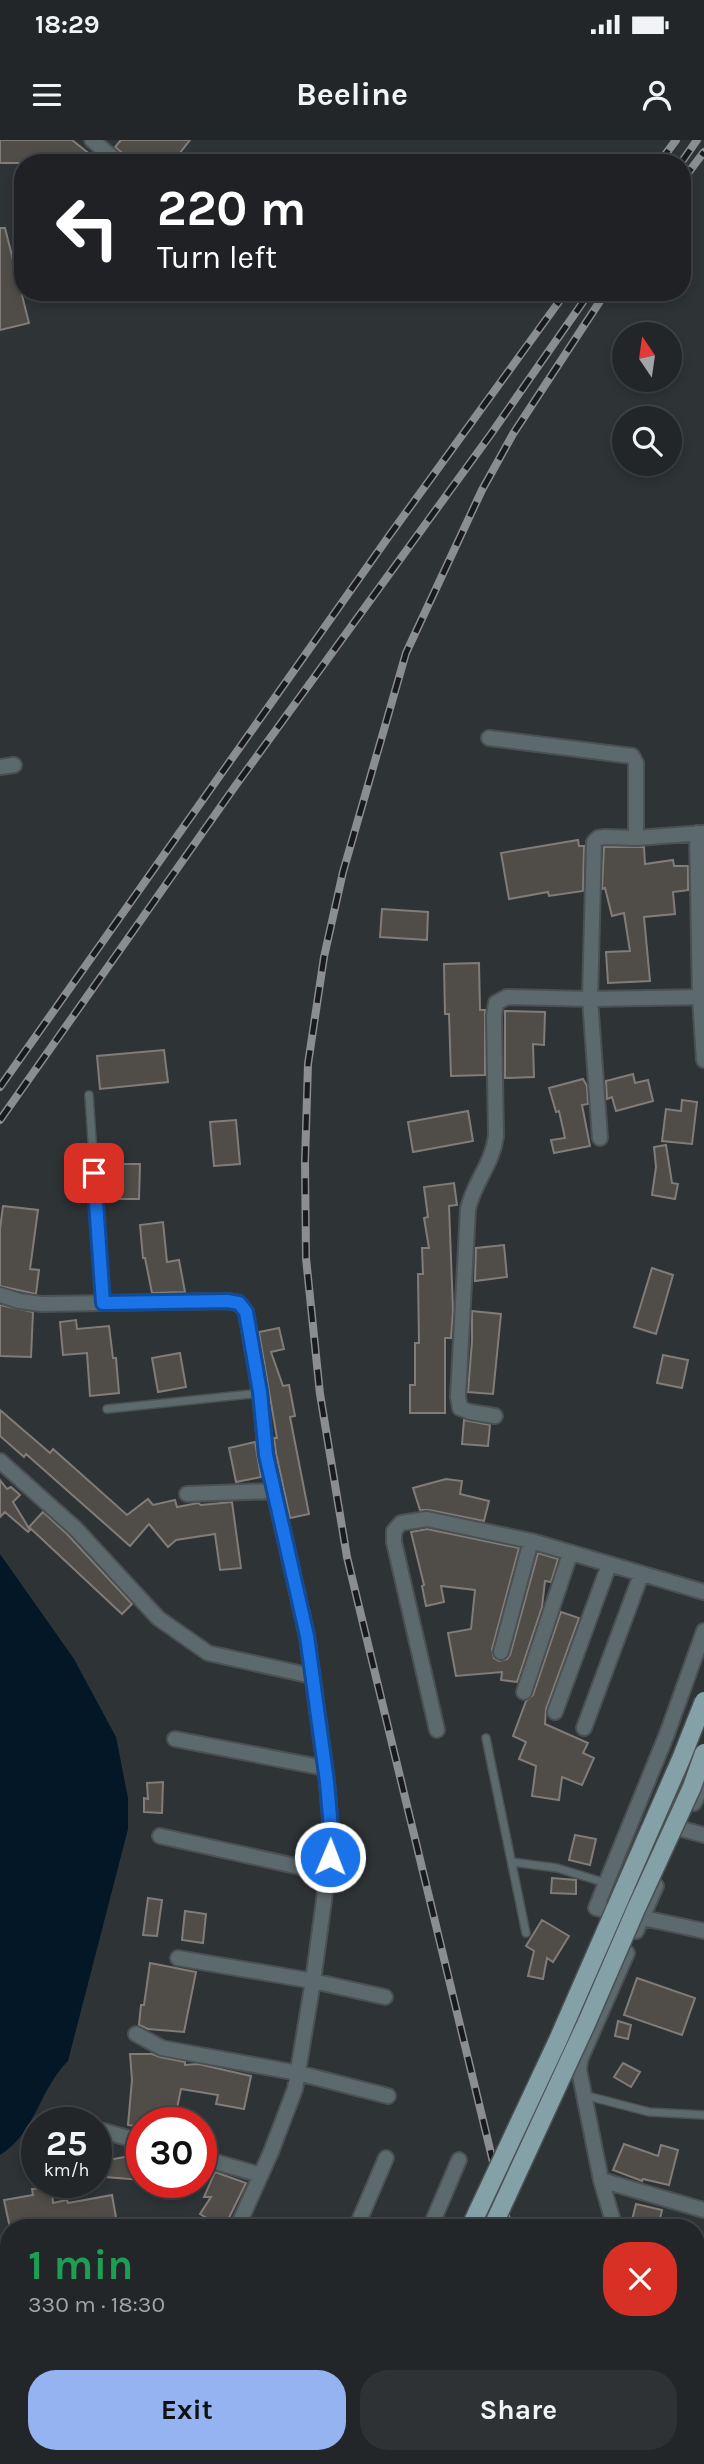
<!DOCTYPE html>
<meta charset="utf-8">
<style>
:root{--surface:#222628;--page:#2e3234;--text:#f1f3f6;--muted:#a2a5a8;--line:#3f4345;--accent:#95b2f1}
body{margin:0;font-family:Karla,sans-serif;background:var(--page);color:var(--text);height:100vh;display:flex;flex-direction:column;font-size:26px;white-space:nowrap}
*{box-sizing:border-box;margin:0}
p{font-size:23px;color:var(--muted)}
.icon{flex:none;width:38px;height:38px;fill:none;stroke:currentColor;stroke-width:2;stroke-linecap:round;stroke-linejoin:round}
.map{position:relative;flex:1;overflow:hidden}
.details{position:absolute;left:0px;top:2079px;width:705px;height:245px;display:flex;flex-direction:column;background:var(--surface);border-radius:28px 28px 0 0;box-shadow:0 4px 10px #0003,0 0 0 2px var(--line)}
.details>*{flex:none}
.top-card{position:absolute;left:14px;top:14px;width:677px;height:147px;border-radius:28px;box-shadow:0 4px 10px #0003,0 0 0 2px var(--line);background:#202124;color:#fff;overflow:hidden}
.needle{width:46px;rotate:347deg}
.tools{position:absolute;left:612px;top:182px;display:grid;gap:14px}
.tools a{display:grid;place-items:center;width:70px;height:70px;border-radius:50%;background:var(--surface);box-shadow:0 4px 10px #0003,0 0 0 2px var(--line);font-size:35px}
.speed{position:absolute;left:21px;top:1967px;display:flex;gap:14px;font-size:35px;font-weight:700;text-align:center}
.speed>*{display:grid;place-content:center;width:91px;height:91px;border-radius:50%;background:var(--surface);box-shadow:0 4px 10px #0003,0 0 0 2px var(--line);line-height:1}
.speed small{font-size:18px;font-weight:400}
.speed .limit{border:10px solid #d22;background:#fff;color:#111}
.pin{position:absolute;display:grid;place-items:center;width:60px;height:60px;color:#fff;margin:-30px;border-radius:14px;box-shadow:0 4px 10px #0006}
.me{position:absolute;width:77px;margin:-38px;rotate:1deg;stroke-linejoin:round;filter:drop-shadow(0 0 5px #0008)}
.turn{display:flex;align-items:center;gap:24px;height:147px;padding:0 28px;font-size:32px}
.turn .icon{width:91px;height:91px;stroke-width:2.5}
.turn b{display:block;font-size:49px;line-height:60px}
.round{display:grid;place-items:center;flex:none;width:74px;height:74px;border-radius:28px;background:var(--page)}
.head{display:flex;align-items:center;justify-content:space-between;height:119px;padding:0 28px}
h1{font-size:42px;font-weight:700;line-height:52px;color:#1e9e55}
.button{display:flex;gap:14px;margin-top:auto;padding:14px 28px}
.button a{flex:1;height:80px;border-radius:28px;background:var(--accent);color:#111;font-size:28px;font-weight:700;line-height:80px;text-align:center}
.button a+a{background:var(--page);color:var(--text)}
.status{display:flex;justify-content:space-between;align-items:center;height:49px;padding:0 35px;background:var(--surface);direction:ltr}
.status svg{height:19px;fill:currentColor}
header{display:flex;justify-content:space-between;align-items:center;height:91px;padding:0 28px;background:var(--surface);font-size:32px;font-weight:700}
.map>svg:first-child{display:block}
</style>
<div class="status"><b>18:29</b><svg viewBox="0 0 49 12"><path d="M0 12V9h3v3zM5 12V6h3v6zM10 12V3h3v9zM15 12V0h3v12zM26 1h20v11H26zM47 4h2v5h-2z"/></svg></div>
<header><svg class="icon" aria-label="menu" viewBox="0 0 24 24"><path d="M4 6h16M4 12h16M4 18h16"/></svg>Beeline<svg class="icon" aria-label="person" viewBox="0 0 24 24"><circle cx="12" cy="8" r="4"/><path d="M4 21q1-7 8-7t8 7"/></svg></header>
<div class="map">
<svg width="704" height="2324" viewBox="0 0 704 2324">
<rect width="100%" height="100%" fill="#2e3336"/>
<path fill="#031726" d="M0 1414 74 1519 116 1597 128 1658V1689L68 1921C40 1948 35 1994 0 2015Z"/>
<path fill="#504c47" stroke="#817c78" stroke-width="2" d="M0 0H72L101 23H0Z
M121 0H190L172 23H128L126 16 115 7Z
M0 88H5L29 183 0 190Z
M578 700 579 706H584L583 751 549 756 548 752 509 759 501 713Z
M604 707H644L645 724 673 720 674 726H688V750L673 752 675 774 644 777 650 841 608 843 606 812 630 811 624 773 612 776 605 748 602 749Z
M382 769 428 772 427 800 380 797Z
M479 823 480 870H485V935L451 936 449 874H445L444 824Z
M505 871 545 872 544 905 533 904 534 937 505 938Z
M164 910 168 942 100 949 97 916Z
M633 934 635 943 648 940 653 961 616 971 612 957 607 959 606 941Z
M583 939 587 946 588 964 582 965 590 1006 554 1013 551 1000 565 998 559 971 556 972 549 948Z
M682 960 697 962 692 1004 662 1001 666 969 681 971Z
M468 971 473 1001 413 1012 408 982Z
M236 980 240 1024 214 1026 210 982Z
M666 1005 672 1043 678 1044 675 1059 652 1055 656 1027 654 1007Z
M110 1024H140L139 1059H110Z
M454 1043 457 1065 449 1066 453 1170 451 1198H445V1273H410V1245H415V1203H419L418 1134H423L422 1108H429L424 1078 428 1077 424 1047Z
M3 1066 38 1070 30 1129 39 1130 36 1154 0 1146V1089Z
M163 1082 167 1122 179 1120 185 1152 152 1153 145 1118H143L140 1085Z
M504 1105 507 1137 475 1141 476 1108Z
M652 1128 673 1135 656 1194 634 1187Z
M0 1165 33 1172 31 1217 0 1216Z
M472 1171 501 1174 493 1254 468 1252 472 1201Z
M76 1180 77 1189 109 1186 113 1218H116L119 1253 90 1256 87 1213 63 1215 60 1182Z
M279 1188 284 1209 271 1212 283 1246 289 1245 295 1276 290 1277 309 1374 290 1378 276 1313 274 1298H277L259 1192Z
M180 1213 186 1247 158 1252 152 1218Z
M663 1215 688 1220 682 1248 657 1243Z
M0 1270 50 1313 53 1309 127 1375 148 1359 153 1365 175 1360 177 1367 198 1363 201 1365 232 1362 241 1428 220 1430 215 1394 176 1400 168 1407 149 1384 130 1406 26 1314 24 1317 0 1296Z
M464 1280 490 1285 488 1306 462 1304Z
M255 1302 261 1337 236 1342 229 1308Z
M446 1339 462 1341 460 1354 489 1361 484 1381 429 1370H420L413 1348Z
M0 1340 7 1349 11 1347 20 1355 13 1362 30 1390 28 1392 5 1372 0 1377Z
M43 1372 67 1394 132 1464 122 1474 29 1387Z
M427 1389 519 1408 492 1509 494 1518 499 1521 507 1519 510 1515 538 1413 558 1419 551 1442 545 1441 542 1467 517 1542 501 1540 502 1532 456 1536 448 1493 471 1489 475 1450 441 1446 444 1462 426 1466 422 1446 424 1445 411 1392Z
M561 1472 579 1478 546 1569 545 1584 588 1603 583 1613 594 1618 582 1645 562 1637 559 1660 532 1656 536 1626 519 1619 526 1602 513 1596 526 1561 533 1555Z
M163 1642 162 1673 144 1672V1658L148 1659 147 1643Z
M575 1695 596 1699 590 1725 569 1720Z
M552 1738 576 1740V1754L551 1753Z
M148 1758 162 1760 157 1796 143 1795Z
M185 1771 206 1774 203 1803 182 1800Z
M542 1780 569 1796 553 1822 547 1818 543 1839 528 1836 534 1811 526 1806Z
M150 1823 196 1832 184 1892 148 1889 139 1885 141 1865H144Z
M637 1838 695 1858 682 1895 624 1875Z
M618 1881 631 1885 628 1899 615 1896Z
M130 1914H152L160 1917 185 1922V1925L198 1924 251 1936 244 1969 216 1964 218 1955 181 1949 174 1983H142V1987L128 1985 132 1940Z
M623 1923 640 1932 631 1947 614 1937Z
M624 2004 658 2016 661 2005 678 2010 669 2045 643 2039 642 2041 613 2030Z
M142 2014V2040L105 2037 102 2021Z
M215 2032 246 2043 224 2088 200 2074 211 2057H204Z
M52 2048 53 2063 67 2060 68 2063 112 2055 117 2083 76 2087 75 2082 47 2088H10L4 2060 33 2055 32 2049Z
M636 2064 662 2070 658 2088 631 2084Z"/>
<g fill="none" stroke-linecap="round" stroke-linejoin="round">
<defs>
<path id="lane" d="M89 955 103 1163
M107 1269 260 1253
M486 1598 526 1793
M512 1722 557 1728 606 1743
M584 1955 649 1972 704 1975"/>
<path id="street" d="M92 0 119 23
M489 598 632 616 636 623V698
M0 627 14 625
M697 693 700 857 704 920
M600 998 590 859 594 702 598 698 605 697 636 698 704 693
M0 1155 19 1161 42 1164 227 1161 239 1163 246 1172 260 1253 266 1315 307 1496 327 1642 332 1701 313 1841 295 1949 271 2012 237 2088
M495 1276 470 1272 460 1268 458 1257 468 1069C474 1041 492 1026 496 996L494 876 496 863 507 857 590 859 704 857
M0 1321 76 1389 158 1478 208 1513 312 1536
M187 1354 274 1351
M704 1491 667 1594 596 1768 704 1791
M501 1512 531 1401
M524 1552 570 1414
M555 1572 609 1425
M584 1588 641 1435
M437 1590 394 1402V1391L401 1383 427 1379 531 1401 704 1452
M175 1599 325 1628
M694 1663 704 1641
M682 1689 704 1695
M160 1696 327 1733
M636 1791 656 1746
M178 1818 313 1841 385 1857
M136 1894 162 1908 298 1933 388 1956
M96 1989 142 2002
M201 2018 261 2035
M601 2040 704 2070
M356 2088 386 2018
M430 2088 459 2020
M615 2088 601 2040 579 1930 580 1920 627 1813
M6 2130H9
M0 2272 5 2244 9 2240
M696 2282 704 2284
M287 2315 304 2324
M678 2315 680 2324
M62 2324 64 2315
M318 2324 323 2315"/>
<path id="primary" d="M346 2324 351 2315
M369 2324 374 2315"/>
</defs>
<use href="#lane" stroke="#4b5053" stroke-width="10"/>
<use href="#street" stroke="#4b5053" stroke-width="18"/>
<use href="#primary" stroke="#4b5053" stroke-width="21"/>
<use href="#lane" stroke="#5c6a6d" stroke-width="7"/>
<use href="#street" stroke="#5c6a6d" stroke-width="14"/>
<use href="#primary" stroke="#84a1a7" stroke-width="18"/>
<defs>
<path id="rail" d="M659 23 676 0
M681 23 697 0
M682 41 704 12
M0 947 389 396 566 152
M0 980 236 645 491 294 590 152
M509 2088 347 1417 320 1254 306 1118 305 1022 308 924 324 817 343 732 406 513 482 350 513 294 606 152
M561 2315 564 2324"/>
</defs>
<use href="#rail" stroke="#8a8e90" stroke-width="8"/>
<use href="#rail" stroke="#181a1c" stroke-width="5" stroke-dasharray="16" stroke-linecap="butt"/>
<defs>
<path id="primary-bridge" d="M470 2088 558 1900 681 1619 704 1561
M492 2088 587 1882 636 1769 692 1647 704 1613"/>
</defs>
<use href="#primary-bridge" stroke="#4b5053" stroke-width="21" stroke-linecap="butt"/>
<use href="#primary-bridge" stroke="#84a1a7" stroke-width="18"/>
</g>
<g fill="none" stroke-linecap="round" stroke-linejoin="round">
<defs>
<path id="route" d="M94 1033 103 1163 227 1161 239 1163 246 1172 260 1252 266 1315 307 1496 327 1642 332 1701 330 1717"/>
</defs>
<use href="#route" stroke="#114b97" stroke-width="18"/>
<use href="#route" stroke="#1a73e8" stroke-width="12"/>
</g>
</svg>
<div class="tools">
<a><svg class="needle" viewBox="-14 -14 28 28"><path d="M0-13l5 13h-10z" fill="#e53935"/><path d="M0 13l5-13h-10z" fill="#a2a5a8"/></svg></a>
<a><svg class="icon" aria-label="search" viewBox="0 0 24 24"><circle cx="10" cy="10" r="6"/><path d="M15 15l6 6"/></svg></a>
</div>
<div class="speed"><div>25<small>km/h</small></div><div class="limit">30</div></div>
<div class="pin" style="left:94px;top:1033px;background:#d93025"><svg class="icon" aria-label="arrive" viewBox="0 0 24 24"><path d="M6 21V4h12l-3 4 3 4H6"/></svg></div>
<svg class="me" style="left:330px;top:1717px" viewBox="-20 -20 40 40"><circle r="17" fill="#1a73e8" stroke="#fff" stroke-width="3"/><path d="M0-11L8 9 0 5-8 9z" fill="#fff"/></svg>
<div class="top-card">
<div class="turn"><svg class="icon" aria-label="left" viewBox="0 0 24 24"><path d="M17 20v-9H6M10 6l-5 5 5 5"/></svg><div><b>220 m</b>Turn left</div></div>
</div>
<section class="details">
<div class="head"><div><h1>1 min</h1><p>330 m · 18:30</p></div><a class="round" style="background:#d93025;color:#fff"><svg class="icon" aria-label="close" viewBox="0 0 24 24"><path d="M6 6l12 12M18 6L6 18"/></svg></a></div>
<div class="button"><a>Exit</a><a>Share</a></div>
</section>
</div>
